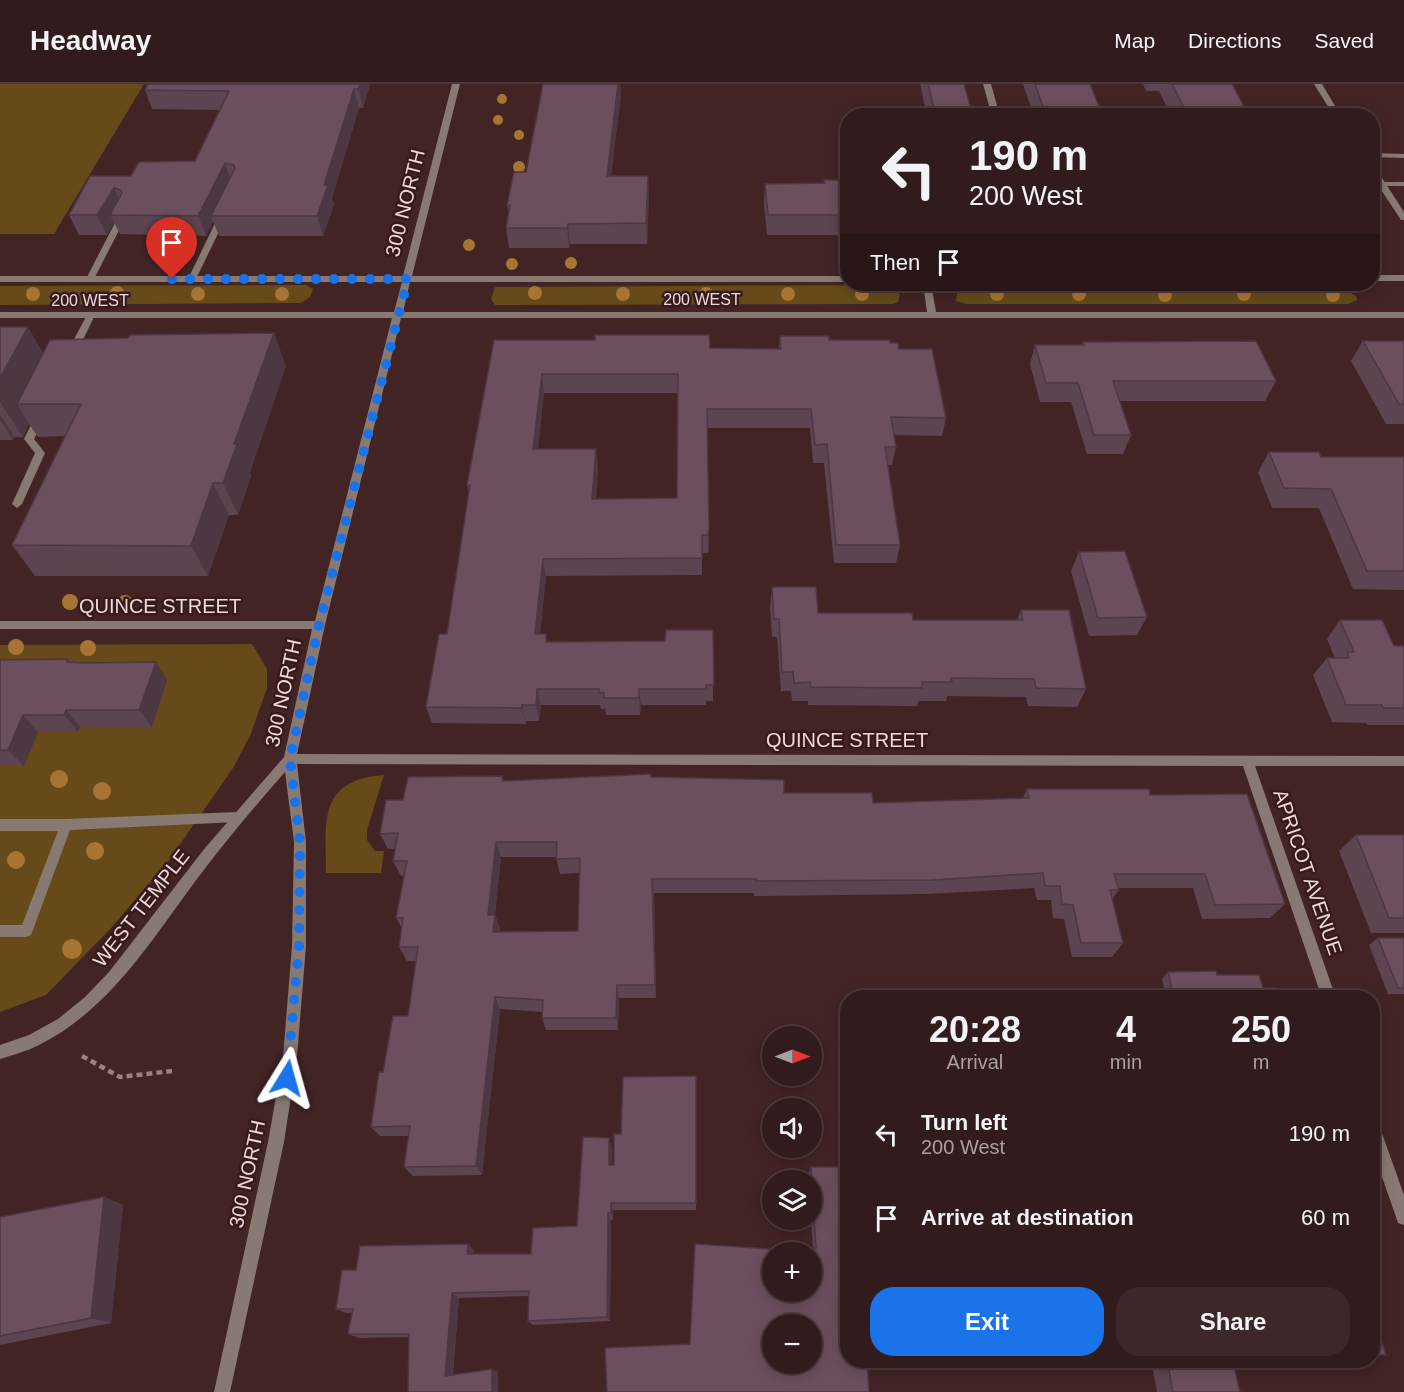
<!DOCTYPE html>
<meta charset="utf-8">
<style>
:root{--surface:#321b1c;--page:#3d2829;--text:#f1f3f6;--muted:#a8a1a3;--line:#4d393b;--accent:#1a73e8}
body{margin:0;font-family:Helvetica,sans-serif;background:var(--page);color:var(--text);height:100vh;display:flex;flex-direction:column;font-size:22px;white-space:nowrap}
*{box-sizing:border-box;margin:0}
p{font-size:20px;color:var(--muted)}
.icon{flex:none;width:33px;height:33px;fill:none;stroke:currentColor;stroke-width:2;stroke-linecap:round;stroke-linejoin:round}
.map{position:relative;flex:1;overflow:hidden}
.drawer{position:absolute;left:840px;top:906px;width:540px;height:378px;display:flex;flex-direction:column;background:var(--surface);border-radius:24px;box-shadow:0 3px 15px #0003,0 0 0 2px var(--line)}
.drawer>*{flex:none}
.top-card{position:absolute;left:840px;top:24px;width:540px;height:183px;border-radius:24px;box-shadow:0 3px 15px #0003,0 0 0 2px var(--line);background:#321b1c;color:var(--text);overflow:hidden}
.needle{width:39px;rotate:90deg}
.fabs{position:absolute;left:762px;top:942px;display:grid;gap:12px}
.fabs a{display:grid;place-items:center;width:60px;height:60px;border-radius:50%;background:var(--surface);box-shadow:0 3px 15px #0003,0 0 0 2px var(--line);font-size:30px}
.pin{position:absolute;display:grid;place-items:center;width:51px;height:51px;color:#fff;margin:-62px -26px;border-radius:50% 50% 50% 0;rotate:-45deg;box-shadow:0 0 6px #0007}
.pin .icon{rotate:45deg}
.me{position:absolute;width:66px;margin:-33px;rotate:8deg;stroke-linejoin:round;filter:drop-shadow(0 0 4px #0008)}
.turn{display:flex;align-items:center;gap:21px;height:126px;padding:0 30px;font-size:27px}
.turn .icon{width:78px;height:78px;stroke-width:2.5}
.turn b{display:block;font-size:42px;line-height:51px}
.then{display:flex;align-items:center;height:57px;padding:0 30px;background:#0003;gap:12px;font-size:22px}
.eta{display:flex;justify-content:space-evenly;align-items:center;height:102px;text-align:center}
.eta b{font-size:36px;font-weight:800;line-height:42px}
.button{display:flex;gap:12px;margin-top:auto;padding:12px 30px}
.button a{flex:1;height:69px;border-radius:24px;background:var(--accent);color:#fff;font-size:24px;font-weight:800;line-height:69px;text-align:center}
.button a+a{background:var(--page);color:var(--text)}
ul{padding:0;list-style:none}
li{display:flex;align-items:center;gap:18px;height:84px;padding:0 30px}
li div{flex:1}
li b{display:block;font-size:22px}
li em{font-style:normal}
header{display:flex;align-items:center;gap:36px;box-sizing:border-box;height:84px;padding:0 30px;background:var(--surface);border-bottom:2px solid var(--line)}
header strong{font-size:28px}
nav{display:flex;gap:33px;margin-inline-start:auto;font-size:21px}
.map>svg:first-child{display:block}
</style>
<header>
<strong>Headway</strong>
<nav><a>Map</a><a>Directions</a><a>Saved</a></nav>
</header>
<div class="map">
<svg width="1404" height="1308" viewBox="0 0 1404 1308">
<rect width="100%" height="100%" fill="#422425"/>
<path fill="#664a1a" d="M0 0H144L54 150H0Z
M306 201 313 205 310 213 301 219 0 221V202Z
M884 201 894 205 900 211 898 218 892 220 495 221 491 215 495 203Z
M967 202 1340 203 1356 212 1357 216 1348 220H967L956 217 958 204Z
M252 560 267 585V604L250 652 233 684 169 776 111 844 46 911 0 928V561Z
M384 691 367 746V756L375 767H384L381 789H326C326 739 317 696 384 691Z"/>
<g fill="none" stroke-linecap="round" stroke-linejoin="round">
<path stroke="#998081" stroke-width="4.5" stroke-dasharray="6 4" stroke-linecap="butt" d="M82 972 120 993 172 987"/>
<path fill="#887972" fill-rule="evenodd" d="M1372 69 1404 70V74L1372 73Z
M1380 98H1404V102H1380Z
M121 127 128 129 94 195 87 197 86 195Z
M220 129 227 131 196 195 189 197 188 195Z
M91 228 95 231 76 270 74 272H68L66 270 87 231Z
M41 328 46 331 34 355 45 369 22 420 17 424 12 420 35 369 24 355 36 331Z
M237 728 241 729 243 733 241 737 237 738 70 746 31 851 26 853H0V841H22L58 747H0V735H66Z"/>
<path fill="#887972" fill-rule="evenodd" d="M452 0H460L412 192H848V198H410L403 228H927L923 200H931L936 228H1404V234H401L325 541 297 670 1404 672V682H1255L1336 914H1322L1243 682 297 680 306 758V862L297 973 284 1058 230 1308H214L268 1058 283 973 292 862 294 758 285 688C257 720 229 753 203 787 155 850 113 924 39 961 27 967 13 971 0 975V961L29 951 58 935 85 913 109 888 205 764 284 673 312 545H0V537H315L392 234H0V228H394L402 198H0V192H403Z
M983 0H991L1000 32H992Z
M1314 0H1322L1341 32H1334Z
M1372 83H1375L1404 128V136H1401L1372 92Z
M1372 191H1404V197H1372Z
M1372 1034 1377 1036 1379 1041 1404 1111V1141L1398 1139 1396 1133 1372 1064Z"/>
</g>
<g fill="#a77533">
<circle cx="502" cy="15" r="5"/>
<circle cx="498" cy="36" r="5"/>
<circle cx="519" cy="51" r="5"/>
<circle cx="519" cy="83" r="6"/>
<circle cx="469" cy="161" r="6"/>
<circle cx="571" cy="179" r="6"/>
<circle cx="512" cy="180" r="6"/>
<circle cx="117" cy="209" r="7"/>
<circle cx="535" cy="209" r="7"/>
<circle cx="33" cy="210" r="7"/>
<circle cx="198" cy="210" r="7"/>
<circle cx="282" cy="210" r="7"/>
<circle cx="623" cy="210" r="7"/>
<circle cx="706" cy="210" r="7"/>
<circle cx="788" cy="210" r="7"/>
<circle cx="862" cy="210" r="7"/>
<circle cx="997" cy="210" r="7"/>
<circle cx="1079" cy="210" r="7"/>
<circle cx="1244" cy="210" r="7"/>
<circle cx="1165" cy="211" r="7"/>
<circle cx="1333" cy="211" r="7"/>
<circle cx="70" cy="518" r="8"/>
<circle cx="125" cy="519" r="8"/>
<circle cx="16" cy="563" r="8"/>
<circle cx="88" cy="564" r="8"/>
<circle cx="59" cy="695" r="9"/>
<circle cx="102" cy="707" r="9"/>
<circle cx="95" cy="767" r="9"/>
<circle cx="16" cy="776" r="9"/>
<circle cx="72" cy="865" r="10"/>
</g>
<path fill="#5d4451" fill-rule="evenodd" d="M148 0H370L363 24H359L332 114 334 121 323 152H219L213 137 206 152 120 150 114 138 107 151H79L69 131 131 92 195 77 220 26 152 25 145 6Z
M543 0H620L621 11 611 92H648L649 112 647 160H570L569 164H509L506 144 509 130 507 121 526 88Z
M920 0H964L973 32H927Z
M1023 0H1090L1103 32H1034Z
M1143 0H1232L1249 32H1171L1159 7H1146Z
M824 96H848V151H767L764 120 765 100 824 99Z
M0 243 44 269 286 282 250 388 251 392 238 431H229L208 492H35L12 461 65 352 38 353 29 340 23 353H15L13 356H0Z
M780 252 890 259 899 265 946 334 942 352 894 351 896 363 892 381H888L900 461 896 479H834L824 379H813L810 344H707L709 462 708 469H702V491L546 492 540 550 548 558 665 557 713 546V617H706V621H641L640 631H606L605 625H601L600 621H541L539 637H526V640L432 639 426 623 447 550 469 408 467 401 494 256 710 264 779 265ZM544 309H678L677 414 596 415 598 383 538 365Z
M1363 257H1404V340H1386L1351 277Z
M1083 258 1276 297 1265 317H1119L1131 351 1123 370H1087L1071 318H1040L1030 280 1035 261H1082Z
M1269 368 1321 373H1404V506L1353 505 1319 424H1272L1258 388Z
M1079 468 1147 533 1137 551 1089 552 1071 487Z
M772 503 818 529 913 536H1017L1021 526 1086 605 1077 623 1028 622 1026 613 947 612 946 617H919L917 622 808 621V617H792L791 607H781L777 553H772L770 522Z
M1340 536 1394 562H1404V641H1368L1366 639 1332 638 1313 591 1327 574H1335L1327 555Z
M68 575 70 578 167 596 152 643H80L78 648H38L24 682H0V576Z
M502 692 504 697 651 693 873 719 1023 714 1027 705 1150 711 1285 820 1270 834 1202 835 1193 804H1118L1119 806 1112 815 1123 859 1112 873H1072L1064 835 1053 834 1051 816H1037L1034 804 927 810 754 812V809H654L656 914H619L618 946H546L542 934V928L500 925 482 1091 413 1092 404 1083 409 1052H380L371 1043 383 988 408 932 416 877H407L399 863 402 844 396 834 404 792H401L393 777 395 765H388L380 750 403 716ZM501 773H556L560 790 580 789 578 847 500 848V845L495 831Z
M1356 751H1404V849H1371L1339 767Z
M1378 854H1404V910H1388L1369 861Z
M1168 888 1217 891 1263 904 1279 914H1166L1162 895Z
M696 992V1126H613V1136H611L610 1237 533 1241 528 1237 529 1212 459 1214 453 1291 492 1285 498 1288V1308H408L409 1253 359 1254 348 1250 352 1229H346L336 1225 356 1186 468 1160 474 1167V1170H531L577 1142 612 1063V1081H614L621 1050Z
M811 1083 848 1276 960 1279 953 1282 867 1280 690 1260 770 1165 813 1164 811 1136H812V1096H808V1091Z
M104 1113 123 1121 111 1239 0 1261V1133Z
M1151 1276H1342L1343 1278 1322 1282H1234L1240 1308H1157Z"/>
<path fill="#4c3742" d="M360 0H370L363 24 358 5Z
M618 0H620L621 11 608 112 607 92Z
M354 5 359 24 332 114 334 121 323 152 317 132 324 101Z
M225 79 232 99 211 132 213 137 206 152 198 132Z
M648 92 649 112 647 160 646 139Z
M114 104 123 124 110 131 114 138 107 151 97 131Z
M568 140 570 160 569 164 567 144Z
M28 243 55 289 17 320 29 340 23 353 0 318V294Z
M274 249 286 282 250 388 251 392 238 431 223 399 234 360Z
M542 290 544 309 536 383 533 365Z
M0 331 15 353 13 356 0 336Z
M596 365 598 383 594 433 592 415Z
M213 399 229 431 208 492 191 462Z
M709 444V462L708 469V451Z
M543 475 546 492 538 567 535 550Z
M156 578 167 596 152 643 139 626Z
M537 605 541 621 539 637 536 621Z
M639 605 641 621 640 631 639 614Z
M522 621 526 637V640L522 624Z
M66 626 80 643 78 648 64 631Z
M23 631 38 648 24 682 8 666Z
M496 758 501 773 494 839 495 831 500 845 498 862 488 831Z
M652 795 654 809 656 914 655 901Z
M617 901 619 914 618 946 616 934Z
M495 913 500 925 482 1091 476 1082Z
M609 1054 612 1063V1089L609 1081Z
M104 1113 123 1121 111 1239 91 1234Z
M611 1119 613 1126V1136L611 1129Z
M608 1129 611 1136 610 1237 607 1233Z
M468 1160 474 1167 473 1176 467 1170Z
M452 1209 459 1214 452 1295 445 1292Z
M492 1285 498 1288V1308H492Z"/>
<path fill="#6c4f5e" stroke="#4c3742" stroke-width="1.5" fill-rule="evenodd" d="M148 0H360L358 5H354L324 101H328L317 132H211L235 84 234 81 225 79 198 132 110 131 122 109 121 106 114 104 97 131H69L90 92H131L139 78 195 77 229 7 145 6Z
M543 0H618L607 92H648L646 139 568 140 567 144H506L510 121H507L514 88H526Z
M928 0H964L973 32H936Z
M1035 0H1090L1103 32H1046Z
M1172 0H1232L1249 32H1188Z
M824 96H848V131H768L765 100 825 99Z
M0 243H28L0 294Z
M274 249 234 360H237L223 399H213L191 462 12 461 81 320H17L50 256 128 254 130 251Z
M595 251H709L710 264 781 265 780 252H829V256H890V259H898L899 265H932L946 334 891 333 896 363H885L900 461H836L827 360 815 361 811 325H707L709 444 708 451H702V474L543 475 535 550H546V558L665 557 666 546H713L714 601H706V605H639V614H604V609H599V605H537L536 621H522V624L426 623 439 550H447L470 401H467L494 256H595ZM542 290H678L677 414 592 415 596 365H533Z
M1256 257 1276 297H1113L1131 351H1094L1078 299H1046L1035 261H1084L1083 258H1096Z
M1363 257H1404V320H1399Z
M1269 368H1319L1321 373H1404V487H1367L1331 405 1284 404Z
M1125 467 1147 533 1098 534 1079 468Z
M772 503H816L818 529H912L913 536H1023L1021 526H1069L1086 605 1036 604 1034 595 951 594 952 598H922V604L811 603 810 598 794 599 793 588H782L779 535H774Z
M1340 536H1382L1394 562H1404V624H1383L1382 621H1346L1327 574H1349L1347 568H1354Z
M68 575 67 578 85 579 156 578 139 626H66L64 631H23L8 666H0V576Z
M651 690V693L784 696V709H872L873 719 1029 714 1027 705H1149L1150 711 1247 710 1285 820 1215 821 1205 790H1114L1119 806H1110L1123 859H1081L1073 821 1062 820 1060 802H1045L1043 789 933 796 756 797V795H652L655 901H617L616 934H542L543 916 495 913 476 1082 404 1083 410 1042 371 1043 379 988H383L393 932H408L418 863H399L403 834H396L407 777H393L398 749 380 750 386 716H403L408 693 502 692V697ZM496 758H557L556 775 580 774 578 847 493 848 495 831H488Z
M1356 751H1404V834H1389Z
M1378 854H1404V904H1398Z
M1216 887 1217 891H1259L1263 904H1276L1279 914H1174L1168 888Z
M696 992V1119H611V1129H608L607 1233 528 1237 529 1207 452 1209 445 1292 492 1285V1308H408L409 1250H348L353 1225H336L342 1186H356L360 1162 468 1160 467 1170H531L533 1144 577 1142 583 1053 609 1054V1081H614V1050H621L623 993Z
M811 1083H848V1276H867L869 1308H607L605 1264 690 1260 695 1160 770 1165 816 1164ZM772 1168H812V1208H772ZM772 1240H812V1280H772Z
M104 1113 91 1234 0 1252V1133Z
M1372 1187 1375 1196H1372Z
M1372 1226 1386 1271H1372Z
M867 1276H960V1279Z
M1167 1276H1342L1343 1278H1233L1240 1308H1173Z"/>
<g fill="none" stroke-linecap="round" stroke-linejoin="round">
<path stroke="#1a73e8" stroke-width="10" stroke-dasharray="0 18" d="M172 195H408L319 541 290 675 300 758 299 862 287 994"/>
</g>
<g text-anchor="middle" dominant-baseline="central" stroke-width="5" stroke-linejoin="round" paint-order="stroke">
<g font-size="16" fill="#edd8d8" stroke="#371a1c">
<text x="702" y="215">200 WEST</text>
<text x="90" y="216">200 WEST</text>
</g>
<g font-size="20" fill="#edd8d8" stroke="#371a1c">
<text transform="translate(405 119) rotate(-76)">300 NORTH</text>
<text x="160" y="522">QUINCE STREET</text>
<text transform="translate(283 609) rotate(-78)">300 NORTH</text>
<text x="847" y="656">QUINCE STREET</text>
<text transform="translate(1308 788) rotate(71)">APRICOT AVENUE</text>
<text transform="translate(141 824) rotate(-52)">WEST TEMPLE</text>
<text transform="translate(247 1090) rotate(-78)">300 NORTH</text>
</g>
</g>
</svg>
<div class="fabs">
<a><svg class="needle" viewBox="-14 -14 28 28"><path d="M0-13l5 13h-10z" fill="#e53935"/><path d="M0 13l5-13h-10z" fill="#a8a1a3"/></svg></a>
<a><svg class="icon" aria-label="sound" viewBox="0 0 24 24"><path d="M4 9h4l5-4v14l-5-4H4zM17 9q2 3 0 6"/></svg></a>
<a><svg class="icon" aria-label="layers" viewBox="0 0 24 24"><path d="M12 4l9 5-9 5-9-5zM3 14l9 5 9-5"/></svg></a>
<a>+</a>
<a>−</a>
</div>
<div class="pin" style="left:172px;top:195px;background:#d93025"><svg class="icon" aria-label="arrive" viewBox="0 0 24 24"><path d="M6 21V4h12l-3 4 3 4H6"/></svg></div>
<svg class="me" style="left:287px;top:994px" viewBox="-20 -20 40 40"><path d="M0-17L14 15 0 8-14 15z" fill="#1a73e8" stroke="#fff" stroke-width="4"/></svg>
<div class="top-card">
<div class="turn"><svg class="icon" aria-label="left" viewBox="0 0 24 24"><path d="M17 20v-9H6M10 6l-5 5 5 5"/></svg><div><b>190 m</b>200 West</div></div>
<div class="then">Then<svg class="icon" aria-label="arrive" viewBox="0 0 24 24"><path d="M6 21V4h12l-3 4 3 4H6"/></svg></div>
</div>
<section class="drawer">
<div class="eta">
<div><b>20:28</b><p>Arrival</p></div>
<div><b>4</b><p>min</p></div>
<div><b>250</b><p>m</p></div>
</div>
<ul>
<li><svg class="icon" aria-label="left" viewBox="0 0 24 24"><path d="M17 20v-9H6M10 6l-5 5 5 5"/></svg><div><b>Turn left</b><p>200 West</p></div><em>190 m</em></li>
<li><svg class="icon" aria-label="arrive" viewBox="0 0 24 24"><path d="M6 21V4h12l-3 4 3 4H6"/></svg><div><b>Arrive at destination</b></div><em>60 m</em></li>
</ul>
<div class="button"><a>Exit</a><a>Share</a></div>
</section>
</div>
